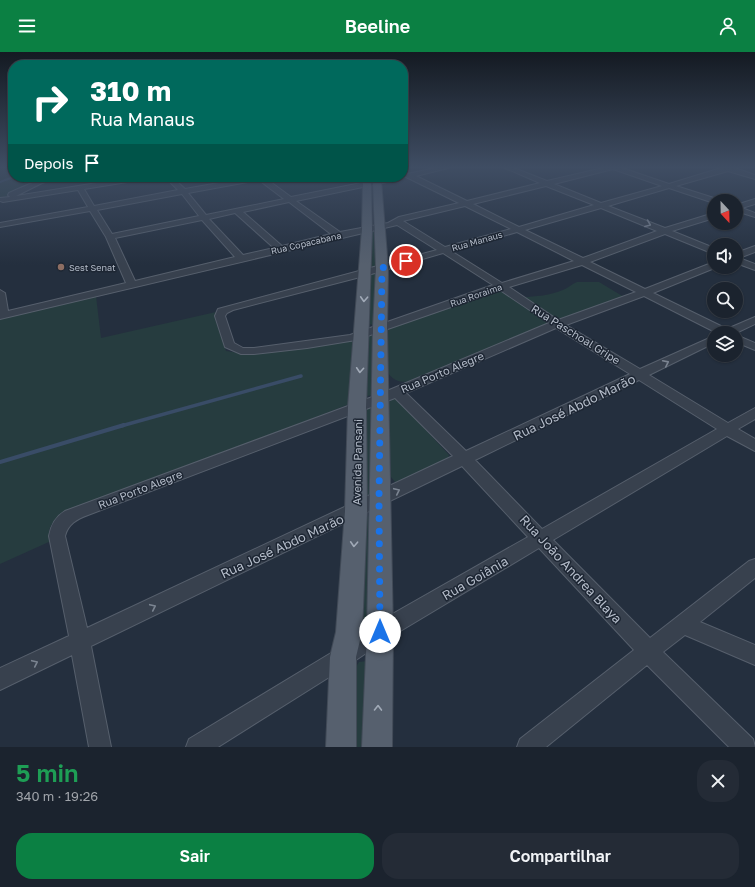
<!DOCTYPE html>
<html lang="pt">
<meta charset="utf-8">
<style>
:root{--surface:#1b232e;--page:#242b36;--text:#f1f3f6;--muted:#a0a4aa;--line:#39404a;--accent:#0b8043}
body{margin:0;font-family:"Golos Text",sans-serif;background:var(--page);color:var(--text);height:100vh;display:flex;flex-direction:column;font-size:15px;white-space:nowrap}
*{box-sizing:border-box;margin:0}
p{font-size:13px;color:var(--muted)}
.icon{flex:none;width:22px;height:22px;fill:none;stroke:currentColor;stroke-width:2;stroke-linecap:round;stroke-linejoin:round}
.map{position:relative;height:695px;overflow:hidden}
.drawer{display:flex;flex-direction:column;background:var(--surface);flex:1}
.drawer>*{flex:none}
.banner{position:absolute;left:8px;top:8px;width:400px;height:122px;border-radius:16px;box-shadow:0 1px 3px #0004,0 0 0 1px var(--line);background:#00695c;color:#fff;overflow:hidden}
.needle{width:26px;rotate:158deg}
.controls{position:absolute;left:707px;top:142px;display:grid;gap:8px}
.controls a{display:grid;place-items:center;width:36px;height:36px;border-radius:50%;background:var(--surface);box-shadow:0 1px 3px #0004,0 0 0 1px var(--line);font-size:20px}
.pin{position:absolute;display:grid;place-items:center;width:34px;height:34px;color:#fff;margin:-17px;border:2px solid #fff;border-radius:50%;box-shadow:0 1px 4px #0007}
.me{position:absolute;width:44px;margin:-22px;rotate:0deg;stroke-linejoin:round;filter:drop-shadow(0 0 3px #0008)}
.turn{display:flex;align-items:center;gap:14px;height:84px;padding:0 16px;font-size:18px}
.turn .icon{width:52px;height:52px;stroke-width:2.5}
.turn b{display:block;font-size:28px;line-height:34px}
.then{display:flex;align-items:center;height:38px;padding:0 16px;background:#0003;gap:8px;font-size:15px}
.round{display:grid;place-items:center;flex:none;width:42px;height:42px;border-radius:16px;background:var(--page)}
.headline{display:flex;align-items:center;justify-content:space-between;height:68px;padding:0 16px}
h1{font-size:24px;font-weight:600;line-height:30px;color:#1e9e55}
.cta{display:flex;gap:8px;margin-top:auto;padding:8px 16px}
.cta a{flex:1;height:46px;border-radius:16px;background:var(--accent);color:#fff;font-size:16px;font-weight:600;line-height:46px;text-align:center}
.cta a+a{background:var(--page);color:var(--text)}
header{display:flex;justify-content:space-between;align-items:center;height:52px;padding:0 16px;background:var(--accent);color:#fff;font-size:18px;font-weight:600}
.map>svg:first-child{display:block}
</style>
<header><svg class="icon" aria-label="menu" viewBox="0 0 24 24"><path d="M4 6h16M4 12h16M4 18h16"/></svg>Beeline<svg class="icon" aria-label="person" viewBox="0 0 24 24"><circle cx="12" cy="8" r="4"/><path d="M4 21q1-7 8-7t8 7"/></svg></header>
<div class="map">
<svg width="755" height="695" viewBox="0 0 755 695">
<rect width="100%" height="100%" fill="#242f3e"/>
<path fill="#263c3f" d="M0 116H13V125H57L38 130 0 147Z
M376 178 379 214 370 215V179Z
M376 221 374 273 368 272 369 223Z
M577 230H599L624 245 561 267H555L522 245C536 245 550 243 563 238 568 236 572 232 577 230Z
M496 239H503L550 270V273L406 330C398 330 391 327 387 319 385 312 386 288 386 279L391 274Z
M96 244 101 286 216 260 215 267 226 299 239 301H255L351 288 354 290 351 319 353 347 347 353 57 466C50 474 47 478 51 489L0 512V267Z
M374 281 372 343 367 344 365 343 366 284Z
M393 347 398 348 449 403 447 410 402 431 395 430 391 425 388 355 389 350Z
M372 355 373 443 363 446 365 358Z
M370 464 372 572 367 578H359L363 465Z
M367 609 368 695H353L356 615 359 610Z"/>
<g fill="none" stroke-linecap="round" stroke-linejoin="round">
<path stroke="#394c67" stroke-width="2" d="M0 130 13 125"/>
<path stroke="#394c67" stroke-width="3.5" d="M121 374 301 324"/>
<path stroke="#394c67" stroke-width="4" d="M0 410 124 373"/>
<defs>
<path id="minor" d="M436 116H448L416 124 467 149 540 131 505 116H514L547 129 603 116H622L669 132 721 116H735L755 123V127L728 119 676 134 717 147 718 149H714V151L669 136 608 154 665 176 714 161V166L672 179 714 196V202L665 182 590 210 645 237 714 210V215H717L653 241 727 277 755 265V272L736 281H717L644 244 566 273 640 317 714 284V291L649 323 728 371 755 356V367L738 377 755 387V399L727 384 553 488 650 586 749 509 755 507V526L700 570 755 593V613L685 583 663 600 753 687 755 695H729L647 613 546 695H517L520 687 634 598 539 496 387 587 350 612 218 695H186L189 687 336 598 373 573 528 485 462 414 91 594 111 695H89L72 603 0 638V616L69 584 49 484C51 473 55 465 65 459L375 344 549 271 500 238 356 288 307 296 254 302H241L225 295 215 264 218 257 437 198 397 173 0 267V238L5 241 8 259 126 231 106 185 90 159 0 175V171L88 155 78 138 3 150 0 149V146L10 145 8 143 9 141C27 133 43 125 63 125L42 131 16 144 134 125H149L146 127 84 137 94 154 178 138 165 125H172L185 137 252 125H266L265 126 291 145 391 125H403V124L404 125 401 127 296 149 340 180 388 171 399 165 459 151 404 124 407 122ZM613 117 662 134 601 151 554 132ZM259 128 284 147 206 163 188 141ZM546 134 594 153 519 175 473 152ZM182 142 199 164 112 182 97 158ZM289 150 331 182 282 194 243 160ZM465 154 511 177 445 195 403 169ZM601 156 657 179 583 206 525 178ZM235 161 274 196 243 203 209 167ZM202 168 235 205 135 229 115 186ZM517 180 574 209 502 231 451 199ZM443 201 493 233 350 283 254 296H243L234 291 225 264 227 261 233 258 368 223ZM582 213 636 240 558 268 509 235ZM556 276 630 322 466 399 406 341ZM639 328 717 377 542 477 475 408ZM395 346 453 404 87 576 65 484C68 472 77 467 88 463Z
M755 147V152L742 156 755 161V165L736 159V153Z
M755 194V200L739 206 755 212V218L736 211V201Z
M736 283 755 291V298L736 290Z"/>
<path id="major" d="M360 125H368L371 132 372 177 366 355 367 459 362 580 356 605V695H326L330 605 336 580 345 459 348 355 362 177 363 132Z
M377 125 381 128 388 216 387 276 393 580 392 695H362L367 580 373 276 376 216 373 128Z"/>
</defs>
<use href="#minor" stroke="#565f6c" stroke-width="2"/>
<use href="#major" stroke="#414a57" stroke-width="2"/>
<use href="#minor" fill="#38414e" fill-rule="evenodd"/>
<use href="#major" fill="#56606e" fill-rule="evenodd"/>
</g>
<defs><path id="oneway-chevron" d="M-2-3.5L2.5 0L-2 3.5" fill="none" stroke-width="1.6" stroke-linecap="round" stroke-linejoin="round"/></defs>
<g stroke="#7c8592">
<use href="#oneway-chevron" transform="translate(648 172) rotate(22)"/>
<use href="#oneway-chevron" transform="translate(666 311) rotate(-26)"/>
<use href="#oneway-chevron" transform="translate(397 439) rotate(-25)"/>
<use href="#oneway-chevron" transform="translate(153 555) rotate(-25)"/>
<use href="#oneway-chevron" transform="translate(35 611) rotate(-25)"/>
</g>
<g stroke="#a1aab7">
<use href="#oneway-chevron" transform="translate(364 247) rotate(93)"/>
<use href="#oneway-chevron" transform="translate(360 318) rotate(94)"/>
<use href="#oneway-chevron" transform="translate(354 492) rotate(93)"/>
<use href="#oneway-chevron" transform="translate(378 656) rotate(-89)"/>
</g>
<linearGradient id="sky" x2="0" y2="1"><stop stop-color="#141a22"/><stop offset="0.54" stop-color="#3f4d63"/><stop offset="1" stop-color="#3f4d63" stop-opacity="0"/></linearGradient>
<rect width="755" height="213" fill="url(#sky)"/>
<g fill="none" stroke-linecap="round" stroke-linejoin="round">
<path stroke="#1a73e8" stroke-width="7" stroke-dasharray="0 12.6" d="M380 580 379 448 382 216 406 209"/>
</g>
<circle fill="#8d6e63" stroke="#1d2633" stroke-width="1.5" cx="61" cy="215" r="4"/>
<g text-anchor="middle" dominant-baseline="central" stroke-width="3" stroke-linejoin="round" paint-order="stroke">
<g font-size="9" fill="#b4bcc9" stroke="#1d2633">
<text transform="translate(477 189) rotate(-16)">Rua Manaus</text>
<text transform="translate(306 191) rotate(-13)">Rua Copacabana</text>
<text transform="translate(476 243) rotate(-19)">Rua Roraima</text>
</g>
<g font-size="9" fill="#b4bcc9" stroke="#1d2633" text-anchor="start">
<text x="69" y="215">Sest Senat</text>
</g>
<g font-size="11" fill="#b4bcc9" stroke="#1d2633">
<text transform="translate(576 282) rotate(32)">Rua Paschoal Gripe</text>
<text transform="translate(442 320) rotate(-23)">Rua Porto Alegre</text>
<text transform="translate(357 410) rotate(-89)">Avenida Pansani</text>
<text transform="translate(140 437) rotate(-21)">Rua Porto Alegre</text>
</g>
<g font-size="13" fill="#b4bcc9" stroke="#1d2633">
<text transform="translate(574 355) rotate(-26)">Rua José Abdo Marão</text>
<text transform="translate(282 494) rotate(-25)">Rua José Abdo Marão</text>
<text transform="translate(571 517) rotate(47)">Rua João Andrea Blaya</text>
<text transform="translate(475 526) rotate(-30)">Rua Goiânia</text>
</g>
</g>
</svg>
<div class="controls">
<a><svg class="needle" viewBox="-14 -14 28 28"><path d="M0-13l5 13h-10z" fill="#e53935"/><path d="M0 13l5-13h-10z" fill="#a0a4aa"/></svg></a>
<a><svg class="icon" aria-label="sound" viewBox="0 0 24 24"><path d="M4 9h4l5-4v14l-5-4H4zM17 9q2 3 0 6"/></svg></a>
<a><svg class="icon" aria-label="search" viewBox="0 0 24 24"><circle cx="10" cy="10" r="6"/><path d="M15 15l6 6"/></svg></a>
<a><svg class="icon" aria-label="layers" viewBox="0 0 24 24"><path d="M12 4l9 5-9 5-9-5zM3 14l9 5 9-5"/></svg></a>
</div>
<div class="pin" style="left:406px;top:209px;background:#d93025"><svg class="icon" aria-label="arrive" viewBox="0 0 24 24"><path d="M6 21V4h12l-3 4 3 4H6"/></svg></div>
<svg class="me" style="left:380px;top:580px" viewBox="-20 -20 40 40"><circle r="19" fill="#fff"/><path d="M0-13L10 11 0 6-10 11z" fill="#1a73e8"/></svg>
<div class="banner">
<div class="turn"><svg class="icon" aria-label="right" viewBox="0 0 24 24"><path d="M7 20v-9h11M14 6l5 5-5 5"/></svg><div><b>310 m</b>Rua Manaus</div></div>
<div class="then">Depois<svg class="icon" aria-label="arrive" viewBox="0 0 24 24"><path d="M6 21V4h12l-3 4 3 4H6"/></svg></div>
</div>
</div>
<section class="drawer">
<div class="headline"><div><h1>5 min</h1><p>340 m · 19:26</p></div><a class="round"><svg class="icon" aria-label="close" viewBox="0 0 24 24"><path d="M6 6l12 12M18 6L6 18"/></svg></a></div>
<div class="cta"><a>Sair</a><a>Compartilhar</a></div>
</section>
